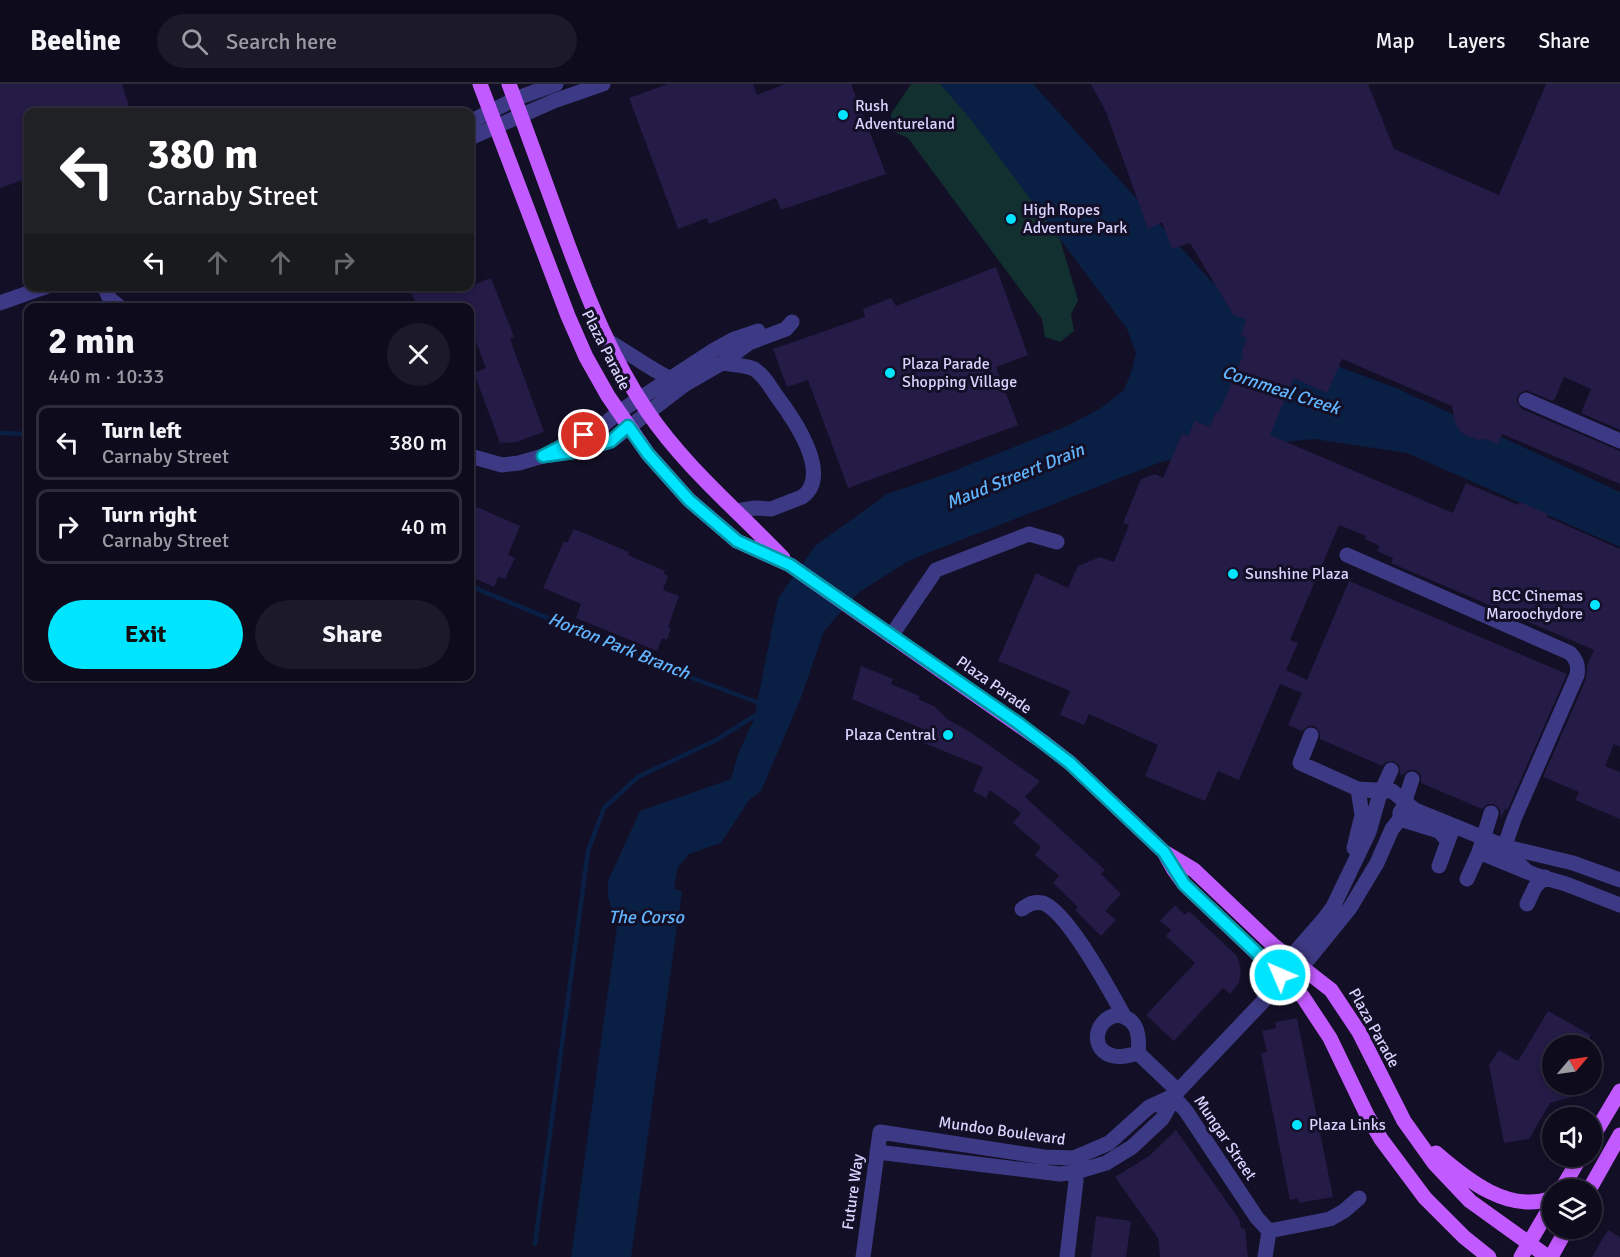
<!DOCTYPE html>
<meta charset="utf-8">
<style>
:root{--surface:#0e0b1c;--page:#1c1929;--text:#f1f3f6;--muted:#9b9ba3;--line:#2e2b3b;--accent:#00e5ff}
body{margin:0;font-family:Signika,sans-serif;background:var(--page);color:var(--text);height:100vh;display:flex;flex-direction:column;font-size:22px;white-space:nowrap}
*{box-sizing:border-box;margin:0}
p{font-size:20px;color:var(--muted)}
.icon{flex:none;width:33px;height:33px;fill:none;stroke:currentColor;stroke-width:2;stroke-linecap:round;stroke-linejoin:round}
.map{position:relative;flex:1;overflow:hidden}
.panel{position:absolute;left:24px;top:219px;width:450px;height:378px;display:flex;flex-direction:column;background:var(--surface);border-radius:12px;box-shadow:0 3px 9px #0003,0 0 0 2px var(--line)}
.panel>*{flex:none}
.hud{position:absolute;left:24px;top:24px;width:450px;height:183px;border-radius:12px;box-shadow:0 3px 9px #0003,0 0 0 2px var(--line);background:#202124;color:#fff;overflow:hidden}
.needle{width:39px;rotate:61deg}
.controls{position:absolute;left:1542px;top:951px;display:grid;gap:12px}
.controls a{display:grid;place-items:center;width:60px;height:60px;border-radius:50%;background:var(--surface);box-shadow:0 3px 9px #0003,0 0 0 2px var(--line);font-size:30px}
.pin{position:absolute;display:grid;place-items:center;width:51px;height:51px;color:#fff;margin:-26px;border:3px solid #fff;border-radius:50%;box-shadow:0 2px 6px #0007}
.me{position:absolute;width:66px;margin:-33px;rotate:315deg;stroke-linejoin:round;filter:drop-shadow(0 0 4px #0008)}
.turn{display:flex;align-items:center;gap:21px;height:126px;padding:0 24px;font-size:27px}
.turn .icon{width:78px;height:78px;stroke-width:2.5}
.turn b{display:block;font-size:42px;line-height:51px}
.lanes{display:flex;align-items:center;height:57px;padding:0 24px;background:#0003;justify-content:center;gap:30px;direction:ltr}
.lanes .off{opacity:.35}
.round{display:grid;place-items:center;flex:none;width:63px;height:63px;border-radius:32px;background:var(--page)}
.overview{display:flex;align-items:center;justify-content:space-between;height:102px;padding:0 24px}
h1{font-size:36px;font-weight:800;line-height:45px}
.button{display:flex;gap:12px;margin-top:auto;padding:12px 24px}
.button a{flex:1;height:69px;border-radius:36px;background:var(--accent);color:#111;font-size:24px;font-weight:800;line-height:69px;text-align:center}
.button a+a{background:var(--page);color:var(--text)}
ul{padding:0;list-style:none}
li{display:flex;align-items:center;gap:18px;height:75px;margin:0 12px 9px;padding:0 12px;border:3px solid var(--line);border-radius:12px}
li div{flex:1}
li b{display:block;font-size:22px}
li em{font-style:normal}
header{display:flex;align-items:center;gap:36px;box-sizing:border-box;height:84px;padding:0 30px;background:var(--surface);border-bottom:2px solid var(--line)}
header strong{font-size:28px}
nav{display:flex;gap:33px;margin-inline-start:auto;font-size:21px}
.search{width:420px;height:54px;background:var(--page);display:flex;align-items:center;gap:15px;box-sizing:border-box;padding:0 21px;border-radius:33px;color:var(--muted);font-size:22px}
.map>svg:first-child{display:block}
</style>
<header>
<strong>Beeline</strong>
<div class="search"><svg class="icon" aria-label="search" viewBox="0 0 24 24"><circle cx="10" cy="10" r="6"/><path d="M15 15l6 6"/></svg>Search here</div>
<nav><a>Map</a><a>Layers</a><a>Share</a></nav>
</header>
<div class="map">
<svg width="1620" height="1173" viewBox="0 0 1620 1173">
<rect width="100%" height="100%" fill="#130f26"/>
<path fill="#12302f" d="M911 0H1014L1078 216 1071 230 1074 247 1060 258 1045 253 1042 235 908 54 892 47 891 30Z"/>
<path fill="#0a1f44" d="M940 0H1033L1212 198 1280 257 1319 275 1396 304 1620 408V463L1407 369 1314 355 1210 366 1161 378 910 476 858 509 824 547 800 616 761 707 749 716 721 759 689 770 678 783 674 805 682 807 631 1173H571L617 843 608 813V797L640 727 731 695 738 670 754 635 778 514 815 462 887 410 946 390 1067 342 1101 324 1124 306 1132 286 1136 269 1127 245 972 37Z"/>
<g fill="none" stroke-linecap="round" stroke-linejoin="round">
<path stroke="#0a1f44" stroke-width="4.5" d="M0 349 28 350
M470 502 695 595 762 620
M535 1160 588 767 604 724 638 693 716 656 759 629"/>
</g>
<path fill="#241b47" d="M0 0H122L131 28H28V94L0 104Z
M668 0H753L757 11 785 0H851L886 90 781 126 776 114 709 140 707 134 678 145 629 14Z
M1091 0H1368L1394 65 1499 111 1546 0H1620V346L1581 329 1591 305 1564 293 1555 315 1552 317 1526 306 1520 309 1516 316 1522 325 1620 367V400L1502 350 1498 360 1486 355 1479 356 1469 353 1462 349 1455 339 1452 322 1342 275 1327 309 1294 294 1270 351 1453 429 1466 399 1518 421 1520 418 1548 430 1547 433 1620 465V663L1614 660 1605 682 1620 688V735L1575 716 1579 708 1543 693 1586 595 1587 582 1594 566 1391 479 1393 474 1377 467 1380 462 1365 455 1366 452 1339 441 1290 556 1298 559 1286 586 1307 596 1349 497 1567 590 1508 725H1505L1501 734 1500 726 1494 720H1488L1482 725 1421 699V692L1416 686H1409L1403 691 1400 690 1399 681 1394 677 1386 678 1382 682 1320 655V649L1315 642H1309L1302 647 1288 641 1302 609 1280 600 1239 696 1218 687 1205 717 1145 692 1158 661 1089 630 1084 641 1060 631 1070 607 998 577 1036 489 1068 504 1078 482 1100 473 1114 478 1129 441 1123 439 1141 395 1155 390 1163 394 1182 350 1188 352 1195 337 1210 343 1216 327 1219 329 1243 271 1241 270 1247 254 1241 251 1246 236 1233 230 1190 159 1172 165 1162 138 1148 145 1106 28Z
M996 183 1028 271 996 283 1018 341 848 404 808 296 787 303 773 265 865 233 863 225 891 214 896 222Z
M491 194 514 253 510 255 544 348 516 358 500 359 474 289 486 284 470 242V224H417L409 202H453L455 208Z
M470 420 520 442 508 471 515 474 505 495 498 493 494 503 470 492Z
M574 445 629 468 628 471 665 487 664 490 668 492 663 506 679 512 668 543 671 544 667 556 662 554 657 567 576 534 581 520 543 504 564 457 567 459Z
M861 582 893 595 891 600 920 612 918 615 934 622 948 636 967 646 1040 697 1025 713 1105 786 1101 790 1121 810 1105 827 1116 836 1101 852 1075 826 1078 823 1053 799 1059 792 1035 771 1041 763 1013 739 1021 729 990 706 986 714 973 707 983 683 919 657 923 645 852 615Z
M1175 821 1185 831 1189 827 1237 872 1241 886 1239 899 1230 910 1223 904 1174 957 1146 931 1195 879 1166 852 1171 846 1160 837Z
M1548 927 1591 951 1586 962H1552V1000H1560L1579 1011 1550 1019 1529 1055 1504 1059 1489 981 1499 966 1518 977Z
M1297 934 1333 1113 1299 1119 1298 1114 1290 1116 1261 969 1267 968 1262 947 1276 944 1275 938Z
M1176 1046 1239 1135 1241 1144 1245 1145 1248 1173H1160L1158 1154 1115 1093 1149 1072Z
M1096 1132 1131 1137 1126 1173H1091Z
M1608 1146 1620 1153V1173H1592Z"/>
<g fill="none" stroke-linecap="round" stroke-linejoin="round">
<path stroke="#3d3a85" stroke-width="15" d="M470 38 515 15 556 0
M470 54 554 17 603 0
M104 202 110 215 121 224
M0 219 48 202
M606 256C628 268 647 283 669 294
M722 279C731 281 746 281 754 285 765 292 770 303 778 314 793 334 833 391 802 413L771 425 755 424 736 427
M1526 316 1620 357
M551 368 601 343 619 328 714 266 734 255 758 247
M470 372 502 381 519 379 543 372 572 368 611 357 684 301 722 279 749 259 786 245 792 238
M1347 471 1570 569C1576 575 1579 581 1577 591L1514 735 1505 761 1511 773 1528 788
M891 552 936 486 1029 450 1057 458
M1311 651 1300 679 1358 705 1392 707 1415 726 1506 763 1573 779 1620 796
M1403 723 1412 695
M1400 735 1439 747 1448 757
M1354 764 1362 731 1358 705
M1479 768 1535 791 1566 800 1620 821
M1439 782 1451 749
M1467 795 1479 768 1491 729
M1527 820 1535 803 1545 793
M1022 825C1029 820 1034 817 1043 819 1068 828 1110 907 1124 932
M1276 904 1287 898 1302 883 1350 824 1377 779 1392 745 1400 735V728
M1117 931C1138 934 1140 951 1138 969 1130 971 1121 974 1114 972 1089 967 1094 935 1117 931Z
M1138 969 1178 1007
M1173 1012 1186 1027 1257 1134 1269 1147
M877 1068 1060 1090 1076 1088 1106 1079 1132 1063 1162 1035 1178 1007 1271 909 1290 874 1324 835 1333 823 1369 748 1379 713 1391 686
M1269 1147 1330 1135 1344 1127 1359 1114
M863 1173 880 1048 1044 1073 1074 1074 1109 1059 1149 1023 1173 1012
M1067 1173 1076 1097 1075 1080
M1265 1173 1269 1147"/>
<path stroke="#c25bff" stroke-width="15" d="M480 0 568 232 586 273 608 312 648 370 689 416 737 457 790 481 1043 658 1070 679 1164 768 1194 786 1273 861 1331 906 1359 948 1404 1037 1434 1079 1470 1117 1548 1173
M509 0C529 53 548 106 567 158 589 217 612 275 647 327 685 383 737 426 783 474
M1164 768 1174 786 1184 800 1303 913 1330 954 1367 1031 1381 1055 1425 1114 1464 1153 1489 1173
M1592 1054 1620 1007
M1436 1069C1467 1096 1509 1130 1552 1114
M1561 1106 1581 1072
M1589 1106 1620 1051
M1521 1173 1552 1120
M1551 1173 1567 1144"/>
</g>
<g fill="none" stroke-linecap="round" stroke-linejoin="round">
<defs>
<path id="route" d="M584 351 543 372 572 368 611 357 628 342 648 370 689 416 737 457 790 481 1018 639 1070 679 1164 768 1184 800 1280 891"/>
</defs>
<use href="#route" stroke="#0095a6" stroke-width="15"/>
<use href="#route" stroke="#00e5ff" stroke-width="10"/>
</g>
<g fill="#00e5ff" stroke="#130f26" stroke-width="2">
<circle cx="843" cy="31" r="6"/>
<circle cx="1011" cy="135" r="6"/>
<circle cx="890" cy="289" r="6"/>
<circle cx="1233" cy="490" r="6"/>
<circle cx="1595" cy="521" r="6"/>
<circle cx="948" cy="651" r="6"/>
<circle cx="1297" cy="1041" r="6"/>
</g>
<g text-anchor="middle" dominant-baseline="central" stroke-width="6" stroke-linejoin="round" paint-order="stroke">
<g font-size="16" fill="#d9d4ff" stroke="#130f26" text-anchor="start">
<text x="855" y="22">Rush<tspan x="855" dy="18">Adventureland</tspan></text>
<text x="1023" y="126">High Ropes<tspan x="1023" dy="18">Adventure Park</tspan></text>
<text x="902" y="280">Plaza Parade<tspan x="902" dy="18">Shopping Village</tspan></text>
<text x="1245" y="490">Sunshine Plaza</text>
<text x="1583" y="512" text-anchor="end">BCC Cinemas<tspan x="1583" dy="18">Maroochydore</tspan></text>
<text x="936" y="651" text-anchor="end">Plaza Central</text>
<text x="1309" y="1041">Plaza Links</text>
</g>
<g font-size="16" fill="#d9d4ff" stroke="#130f26">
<text transform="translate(606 266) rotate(63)">Plaza Parade</text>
<text transform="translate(994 601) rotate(35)">Plaza Parade</text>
<text transform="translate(1374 944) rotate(61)">Plaza Parade</text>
<text transform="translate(1002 1047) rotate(8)">Mundoo Boulevard</text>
<text transform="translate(1225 1054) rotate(56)">Mungar Street</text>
<text transform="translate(853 1108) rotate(-82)">Future Way</text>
</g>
<g font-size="18" font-style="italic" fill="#62b6ff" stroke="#130f26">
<text transform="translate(1281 306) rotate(18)">Cornmeal Creek</text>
<text transform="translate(1015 392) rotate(-22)">Maud Streert Drain</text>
<text transform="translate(619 562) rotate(22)">Horton Park Branch</text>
<text x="646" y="833">The Corso</text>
</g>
</g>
</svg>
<div class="controls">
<a><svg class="needle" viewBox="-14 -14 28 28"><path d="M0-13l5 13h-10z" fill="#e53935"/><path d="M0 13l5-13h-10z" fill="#9b9ba3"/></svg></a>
<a><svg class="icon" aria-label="sound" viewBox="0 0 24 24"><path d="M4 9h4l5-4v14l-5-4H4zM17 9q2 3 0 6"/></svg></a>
<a><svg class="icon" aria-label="layers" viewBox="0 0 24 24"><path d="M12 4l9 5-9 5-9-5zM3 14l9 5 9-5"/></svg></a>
</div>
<div class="pin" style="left:584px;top:351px;background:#d93025"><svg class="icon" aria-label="arrive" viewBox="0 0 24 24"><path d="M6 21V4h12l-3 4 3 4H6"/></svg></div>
<svg class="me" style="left:1280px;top:891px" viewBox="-20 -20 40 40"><circle r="17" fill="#00e5ff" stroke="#fff" stroke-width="3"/><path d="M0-11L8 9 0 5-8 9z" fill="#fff"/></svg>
<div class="hud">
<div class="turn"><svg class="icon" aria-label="left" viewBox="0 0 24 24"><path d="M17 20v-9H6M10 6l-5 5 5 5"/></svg><div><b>380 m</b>Carnaby Street</div></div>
<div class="lanes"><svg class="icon" aria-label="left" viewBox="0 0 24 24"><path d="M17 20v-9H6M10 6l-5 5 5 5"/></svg><svg class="icon off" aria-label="ahead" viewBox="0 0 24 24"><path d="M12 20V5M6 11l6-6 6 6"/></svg><svg class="icon off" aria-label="ahead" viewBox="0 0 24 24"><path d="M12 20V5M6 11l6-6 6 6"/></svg><svg class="icon off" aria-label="right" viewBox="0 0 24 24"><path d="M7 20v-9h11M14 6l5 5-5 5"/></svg></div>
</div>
<section class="panel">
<div class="overview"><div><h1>2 min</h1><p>440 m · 10:33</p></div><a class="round"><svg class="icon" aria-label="close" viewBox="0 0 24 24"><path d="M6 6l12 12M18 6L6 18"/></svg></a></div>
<ul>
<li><svg class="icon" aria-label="left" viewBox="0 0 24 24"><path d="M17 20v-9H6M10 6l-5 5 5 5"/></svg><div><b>Turn left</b><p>Carnaby Street</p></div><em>380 m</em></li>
<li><svg class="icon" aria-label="right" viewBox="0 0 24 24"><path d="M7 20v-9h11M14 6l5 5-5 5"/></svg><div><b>Turn right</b><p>Carnaby Street</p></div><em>40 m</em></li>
</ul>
<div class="button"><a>Exit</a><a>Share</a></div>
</section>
</div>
